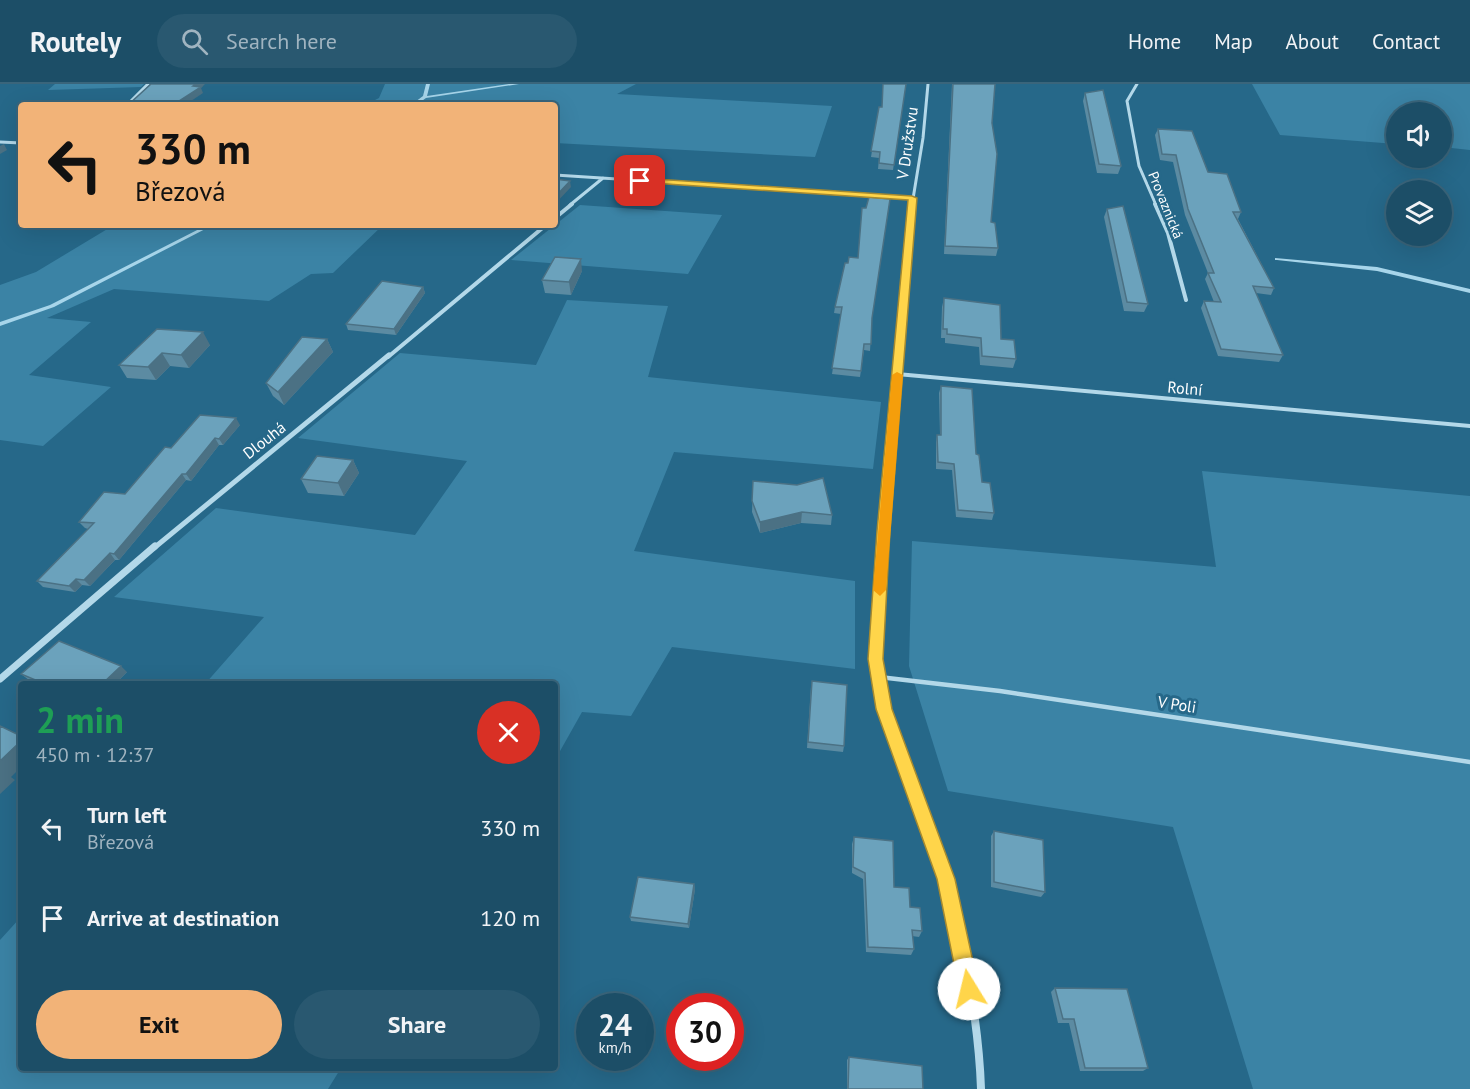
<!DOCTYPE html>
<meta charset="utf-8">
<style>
:root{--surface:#1c4e67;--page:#295870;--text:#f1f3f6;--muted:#a0b4c0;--line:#3a657b;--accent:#f2b378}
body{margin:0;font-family:"PT Sans",sans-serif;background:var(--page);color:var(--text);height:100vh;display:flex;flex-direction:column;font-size:22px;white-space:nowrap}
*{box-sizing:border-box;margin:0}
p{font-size:20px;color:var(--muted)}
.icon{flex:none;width:33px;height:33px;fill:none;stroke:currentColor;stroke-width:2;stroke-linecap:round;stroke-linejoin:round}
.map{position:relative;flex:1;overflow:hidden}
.drawer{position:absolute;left:18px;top:597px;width:540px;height:390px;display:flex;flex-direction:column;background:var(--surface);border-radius:6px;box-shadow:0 6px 24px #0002,0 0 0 2px var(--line)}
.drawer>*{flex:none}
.hud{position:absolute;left:18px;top:18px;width:540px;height:126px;border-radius:6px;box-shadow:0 6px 24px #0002,0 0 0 2px var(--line);background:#f2b378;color:#111;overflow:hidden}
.fabs{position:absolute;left:1386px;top:18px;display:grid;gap:12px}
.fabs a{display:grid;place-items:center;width:66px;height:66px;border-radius:50%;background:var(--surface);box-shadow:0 6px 24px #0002,0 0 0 2px var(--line);font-size:30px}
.speed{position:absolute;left:576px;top:909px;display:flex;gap:12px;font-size:30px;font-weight:700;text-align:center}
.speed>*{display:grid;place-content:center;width:78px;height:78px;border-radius:50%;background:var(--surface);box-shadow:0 6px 24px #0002,0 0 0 2px var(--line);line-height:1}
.speed small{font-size:15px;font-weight:400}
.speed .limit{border:9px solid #d22;background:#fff;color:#111}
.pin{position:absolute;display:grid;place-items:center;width:51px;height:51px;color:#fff;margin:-26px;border-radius:12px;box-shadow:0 3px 9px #0006}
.me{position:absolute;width:66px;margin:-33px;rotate:351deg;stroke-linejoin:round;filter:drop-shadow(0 0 4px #0008)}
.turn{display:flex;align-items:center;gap:21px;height:126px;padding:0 18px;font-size:27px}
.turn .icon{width:78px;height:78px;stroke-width:2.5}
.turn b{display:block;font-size:42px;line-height:51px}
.round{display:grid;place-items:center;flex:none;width:63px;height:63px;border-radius:32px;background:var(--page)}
.head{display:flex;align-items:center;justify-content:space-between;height:102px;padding:0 18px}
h1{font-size:36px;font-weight:800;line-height:45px;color:#1e9e55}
.cta{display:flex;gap:12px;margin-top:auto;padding:12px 18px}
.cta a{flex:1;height:69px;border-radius:36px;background:var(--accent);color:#111;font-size:24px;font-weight:800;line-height:69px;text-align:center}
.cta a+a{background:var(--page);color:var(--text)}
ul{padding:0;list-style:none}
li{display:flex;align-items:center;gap:18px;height:90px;padding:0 18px}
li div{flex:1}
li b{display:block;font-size:22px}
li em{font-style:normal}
header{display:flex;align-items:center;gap:36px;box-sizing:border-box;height:84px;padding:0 30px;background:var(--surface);border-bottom:2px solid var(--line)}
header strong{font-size:28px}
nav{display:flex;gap:33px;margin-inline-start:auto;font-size:21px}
.search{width:420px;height:54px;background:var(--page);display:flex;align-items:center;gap:15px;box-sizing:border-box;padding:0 21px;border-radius:33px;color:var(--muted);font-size:22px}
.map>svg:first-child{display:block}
</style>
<header>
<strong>Routely</strong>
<div class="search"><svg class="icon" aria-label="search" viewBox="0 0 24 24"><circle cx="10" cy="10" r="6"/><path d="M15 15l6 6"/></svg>Search here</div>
<nav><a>Home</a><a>Map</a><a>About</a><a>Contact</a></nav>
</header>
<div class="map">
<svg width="1470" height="1005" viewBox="0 0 1470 1005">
<rect width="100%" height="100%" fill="#266889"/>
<path fill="#3b83a5" d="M55 0H144L141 3 48 6Z
M385 0H636L617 10 832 22 815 73 555 59V21H365L379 14Z
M1252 0H1470V66L1442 63V28H1396V60L1280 51Z
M580 121 722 131 688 190 511 176Z
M114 141H383L333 189 311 190 269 217 114 205 47 234 91 238 29 291 111 303 43 362 0 356V201L36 188Z
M567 216 668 222 648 293 881 318 873 385 674 368 634 467 855 497V585L672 563 631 632 582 628 555 676V600H205L264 533 114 513 216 424 415 451 467 377 298 354 400 269 536 281Z
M1202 387 1470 412V1005H1253L1173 743 948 707 909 582 912 457 1216 483Z
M20 834 21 984H341L328 1005H0V856Z"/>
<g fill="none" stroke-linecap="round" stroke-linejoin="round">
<path fill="#a7d5ea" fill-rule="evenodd" d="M426 0H430L427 12 509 0H519L426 14 416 21H411L423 12Z
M207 141H213L54 223 0 242V238L50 221Z
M1275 174 1377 183 1470 205V209L1377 187 1277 176H1275Z"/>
<path stroke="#b3d8e9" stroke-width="4" d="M897 290 1470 342"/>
<path stroke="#b3d8e9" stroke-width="4.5" d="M879 593 1000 607 1470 678"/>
<path stroke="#b3d8e9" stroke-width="3" d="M1137 0 1127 17 1139 82 1156 121
M127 21 148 0
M0 58 21 59
M555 91 912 114
M570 121 603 94
M912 121 923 54 928 0"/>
<path stroke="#b3d8e9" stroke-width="4" d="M1155 120 1168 149 1186 216
M555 134 572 120
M388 273 546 141
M898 273 912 120"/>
<path stroke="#b3d8e9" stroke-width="5" d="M154 464 389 271
M882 464 898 271"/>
<path stroke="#b3d8e9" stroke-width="7" d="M882 462 875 575 884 625 913 704
M0 595 155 462"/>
<path stroke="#b3d8e9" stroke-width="8" d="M912 702C924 734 937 765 947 797 964 858 979 942 981 1005"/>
</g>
<path fill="#5c8ba2" d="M906 0 893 86 878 85 879 74 871 73 879 23H882Z
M952 0H995L992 39 991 138 998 164 996 172 944 170Z
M1085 9 1121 82 1118 90 1097 89 1083 17Z
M1158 45 1208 88 1241 128 1238 135 1274 204 1271 211 1256 209 1283 271 1279 278 1218 272 1201 224 1204 217 1214 218 1205 195 1208 189 1185 131 1173 78 1160 76 1155 51Z
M1107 125 1148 220 1144 228 1124 227 1104 133Z
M845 179 872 234 870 267 864 266 860 293 832 290 841 230 834 229 835 223Z
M582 187 571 211 545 209 542 196Z
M423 203 425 209 396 251 348 246 346 240Z
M944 214 1001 255 1016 275 1013 284 980 281 979 263 945 259V254H941L942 223Z
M157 245 210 261 189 284 170 282 156 296 127 294 119 281Z
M327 255 333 268 284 321 273 312 266 299Z
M941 302 976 370 982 398 994 429 992 436 956 433 952 386 936 385V358L937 351H940L939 309Z
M240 341 223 361H219L191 397 186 396 119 476H115L90 502 82 501 75 508 43 503 37 497 88 445 85 444 79 438 125 410 171 364Z
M353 376 359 389 344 412 308 409 301 395Z
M753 397 832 431 831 441 801 439 760 449 752 428Z
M127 588 115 600H37L29 596 21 590Z
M811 603 844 662 843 668 807 664Z
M994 747 1045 808 1041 813 991 803V752Z
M854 753 910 823 922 847 919 853 912 852 914 865 911 871 866 868 863 795 852 789V760Z
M694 800 695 805 689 844 631 837 630 833Z
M1055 904 1148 984 1143 987H1080L1069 939H1058L1051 908Z
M849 973 923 1005H847V976Z"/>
<path fill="#4b7184" d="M196 0H205L201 4 203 9 185 21H173Z
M4 60 7 66 0 70V62Z
M570 97 571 103 555 120V113Z
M581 175 582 187 571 211 569 198Z
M423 203 425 209 396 251 394 245Z
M203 248 210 261 189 284 181 271Z
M327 255 333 268 284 321 278 308Z
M162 269 170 282 156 296 148 283Z
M236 334 240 341 223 361 219 355Z
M215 354 219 361 191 397 186 390Z
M353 376 359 389 344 412 338 399Z
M182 390 186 396 119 476 114 470Z
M802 428 801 439 760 449V438Z
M110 469 115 476 90 502 84 496Z
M76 495 82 501 75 508 69 502Z
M121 582 127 588 115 600H102Z
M21 657V683L11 693 15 696 0 710V677Z
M694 800 695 805 689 844 688 840Z"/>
<path fill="#6ba2bc" stroke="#4b7184" stroke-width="1.5" d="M151 0H196L193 2 201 3 173 21H128Z
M883 0H906L894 81 879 79 880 68 871 67 879 23H882Z
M953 0H995L992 39 997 70 991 138 995 139 998 164 945 162Z
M1103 6 1121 82 1099 80 1085 9Z
M1158 45 1192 47 1208 88 1227 90 1241 128H1233L1274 204 1253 202 1283 271 1221 265 1204 217 1221 218 1208 189H1214L1188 125 1176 71 1162 70Z
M555 95 570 97 555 113Z
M869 113 890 115 872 234 871 260H864L861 287 832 284 842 223H835L845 179H848L849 173 858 174 862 124H866Z
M1123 122 1148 220 1127 218 1107 125Z
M555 173 581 175 569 198 542 196Z
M382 197 423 203 394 245 346 240Z
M944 214 1000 221 1001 255 1014 256 1016 275 982 272 981 254 947 250V245H943Z
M157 245 203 248 181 271 162 269 148 283 119 281Z
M302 253 327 255 278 308 266 299Z
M941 302 972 305 976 370 979 371 982 398 990 399 994 429 958 426 954 380 938 378 937 351H941Z
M200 331 236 334 219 355 215 354 186 390H182L114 470 110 469 84 496 76 495 69 502 37 497 94 439 79 438 104 408 125 410 165 363 171 364Z
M317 372 353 376 338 399 301 395Z
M823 394 832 431 802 428 760 438 752 417 753 397 797 401Z
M59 557 121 582 102 600H45L21 590Z
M812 597 847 601 844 662 808 658Z
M0 642 21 652V657L0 677Z
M994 747 1043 756 1045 808 994 798Z
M854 753 893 757 894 803 909 804 910 823 920 824 922 847 912 846 914 865 868 863 865 789 853 783Z
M638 793 694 800 688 840 630 833Z
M1055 904 1127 905 1148 984H1085L1074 935H1063Z
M849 973 922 982 923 1005H848Z"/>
<path fill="#ffd54a" stroke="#a68a30" stroke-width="1.5" d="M640 94 912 112 917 114 890 447 883 575 892 625 955 795 979 905 976 912 969 915 962 912 959 905 937 795 876 625 868 575 877 447 908 116 637 98Z"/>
<path fill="#f59e0b" d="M897 288 903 291 886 506 880 512 873 506 892 291Z"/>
<g text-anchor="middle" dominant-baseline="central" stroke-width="6" stroke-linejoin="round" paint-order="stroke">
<g font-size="14" fill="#fff" stroke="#266889">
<text transform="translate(1166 121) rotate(68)">Provaznická</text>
</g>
<g font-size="16" fill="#fff" stroke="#266889">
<text transform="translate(907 59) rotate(-82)">V Družstvu</text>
<text transform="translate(1185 304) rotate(5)">Rolní</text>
<text transform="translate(264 356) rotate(-38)">Dlouhá</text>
<text transform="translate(1177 620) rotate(9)">V Poli</text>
</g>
</g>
</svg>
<div class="fabs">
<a><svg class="icon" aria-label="sound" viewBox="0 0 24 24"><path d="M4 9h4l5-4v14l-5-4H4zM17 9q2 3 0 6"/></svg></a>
<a><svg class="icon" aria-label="layers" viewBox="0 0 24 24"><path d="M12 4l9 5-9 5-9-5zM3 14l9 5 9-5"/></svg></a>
</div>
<div class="speed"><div>24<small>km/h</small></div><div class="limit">30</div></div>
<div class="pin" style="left:640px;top:97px;background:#d93025"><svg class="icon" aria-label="arrive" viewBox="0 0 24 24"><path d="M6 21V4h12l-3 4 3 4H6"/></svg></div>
<svg class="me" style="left:969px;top:905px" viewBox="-20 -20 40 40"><circle r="19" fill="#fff"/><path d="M0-13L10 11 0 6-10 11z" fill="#ffd54a"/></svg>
<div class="hud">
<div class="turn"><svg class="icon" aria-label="left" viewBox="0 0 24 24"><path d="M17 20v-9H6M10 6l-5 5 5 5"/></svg><div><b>330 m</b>Březová</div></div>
</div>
<section class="drawer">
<div class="head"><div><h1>2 min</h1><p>450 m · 12:37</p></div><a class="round" style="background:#d93025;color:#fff"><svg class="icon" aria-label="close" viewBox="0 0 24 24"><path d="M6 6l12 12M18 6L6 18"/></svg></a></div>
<ul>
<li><svg class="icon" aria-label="left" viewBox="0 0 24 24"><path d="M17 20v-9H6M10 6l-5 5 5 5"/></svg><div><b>Turn left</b><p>Březová</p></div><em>330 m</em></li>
<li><svg class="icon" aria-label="arrive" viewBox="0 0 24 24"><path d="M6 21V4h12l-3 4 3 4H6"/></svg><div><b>Arrive at destination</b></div><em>120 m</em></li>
</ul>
<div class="cta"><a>Exit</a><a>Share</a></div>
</section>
</div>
